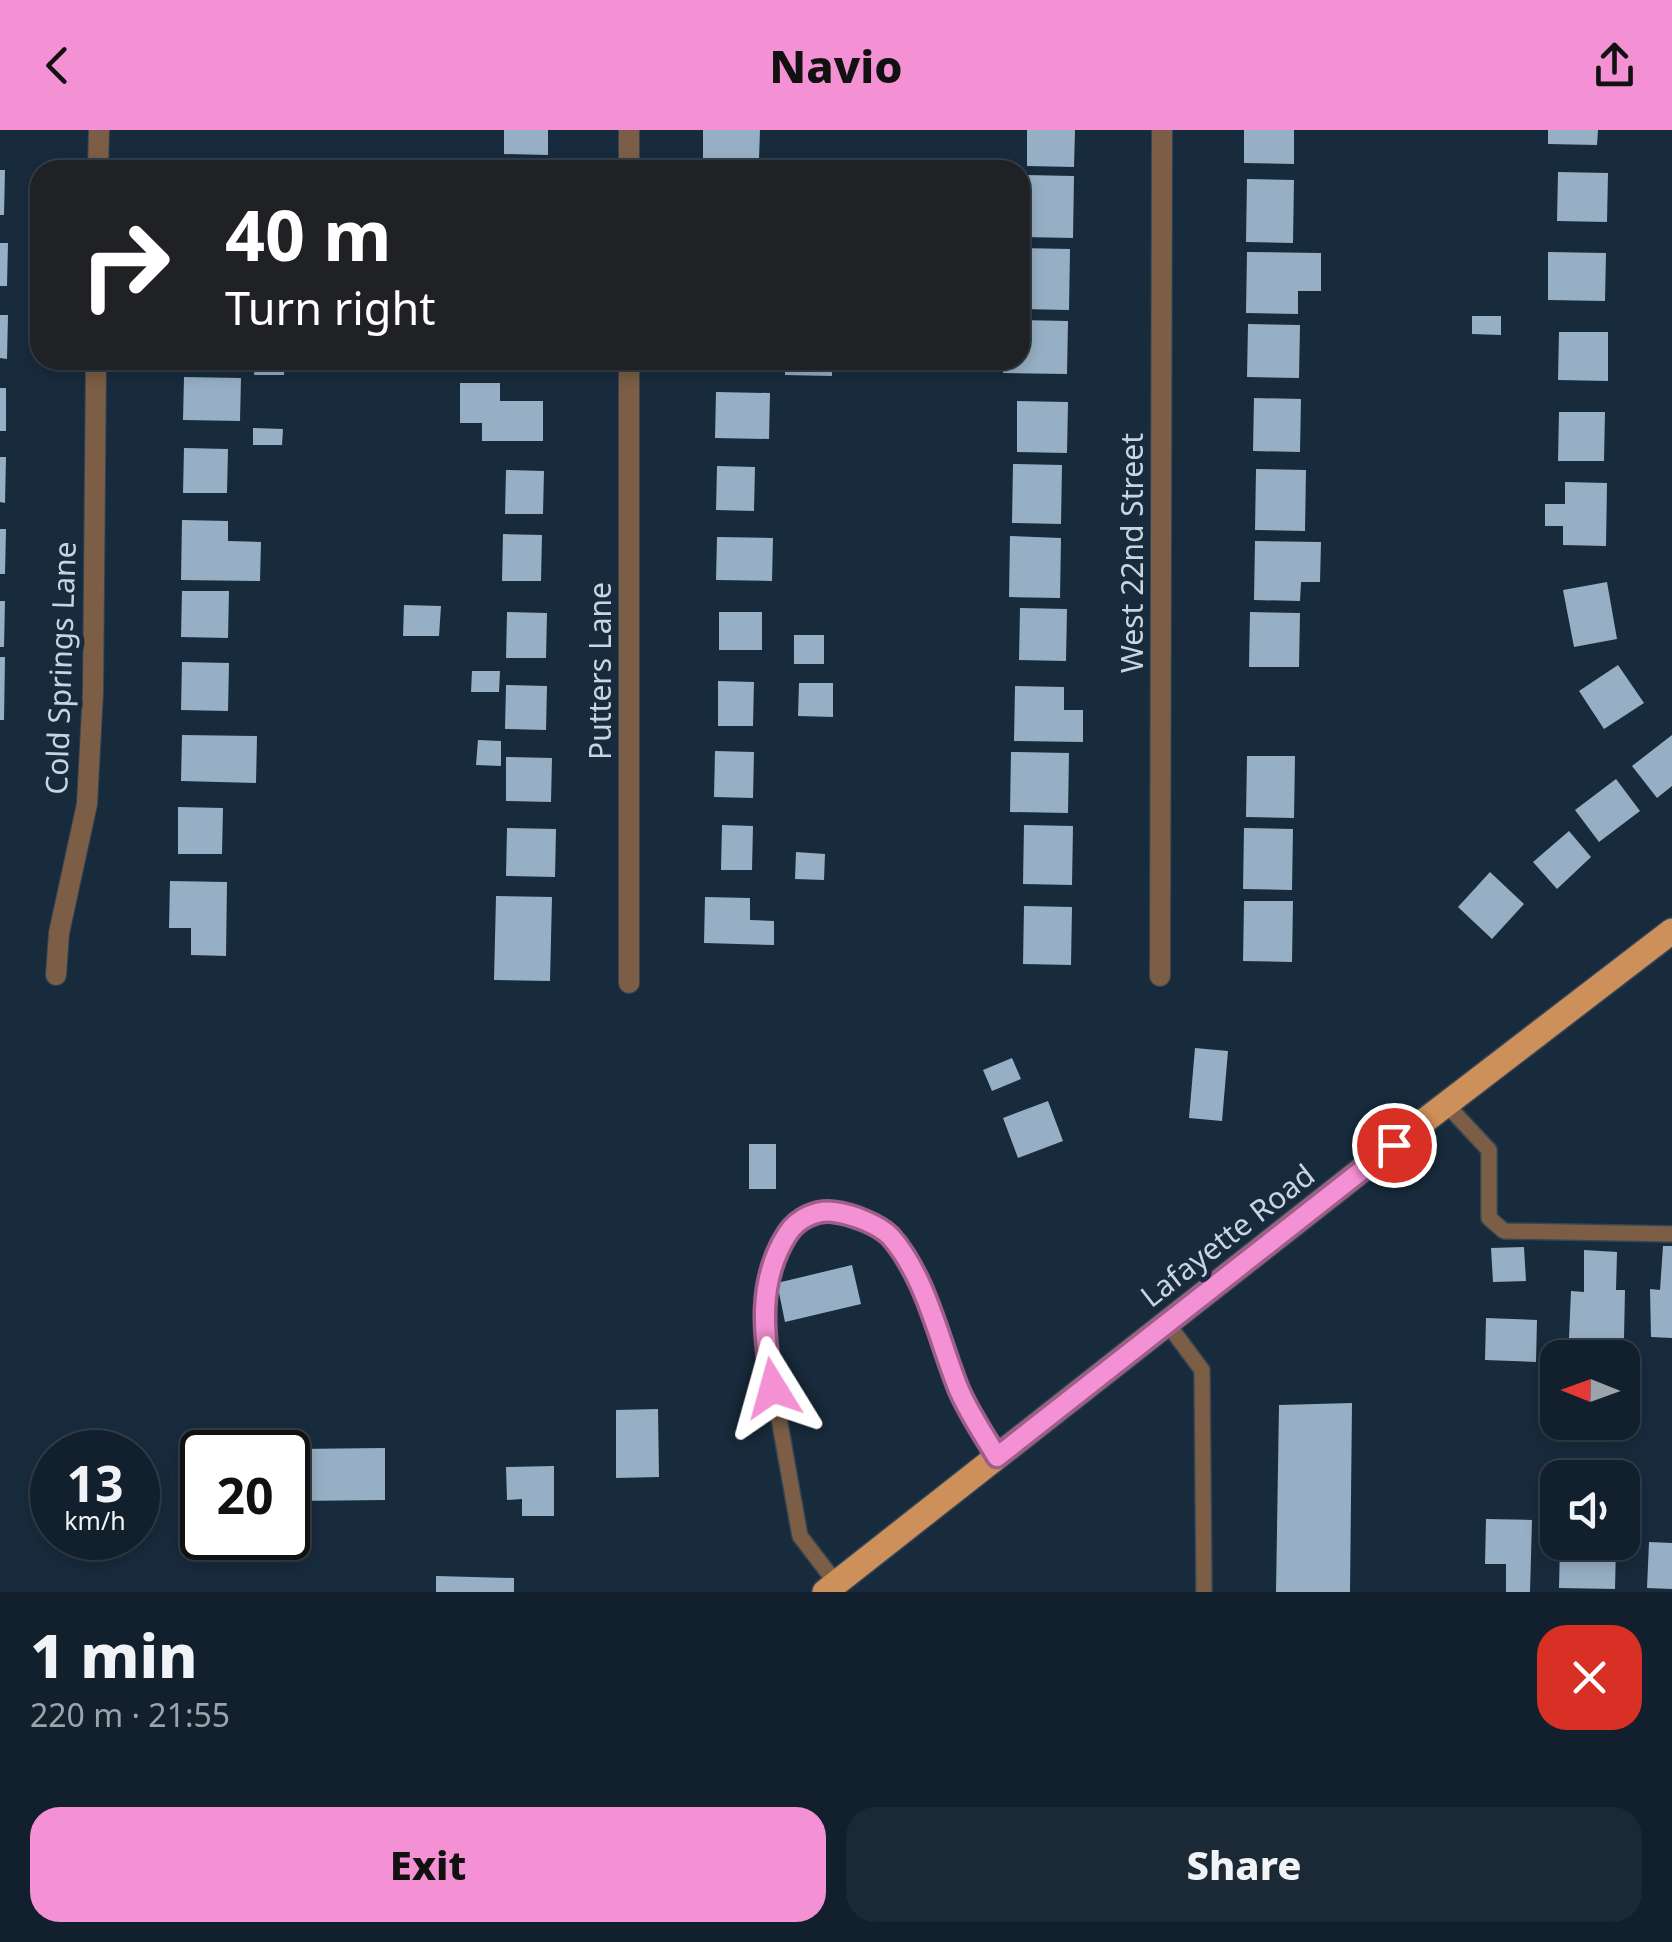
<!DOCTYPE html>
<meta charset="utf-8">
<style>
:root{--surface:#12202d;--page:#1b2835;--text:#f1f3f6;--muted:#9ca3aa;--line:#313e49;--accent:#f491d4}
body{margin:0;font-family:"Noto Sans",sans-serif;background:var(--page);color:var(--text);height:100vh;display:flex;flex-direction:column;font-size:38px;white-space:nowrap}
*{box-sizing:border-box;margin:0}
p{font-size:32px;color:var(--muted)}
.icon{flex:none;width:55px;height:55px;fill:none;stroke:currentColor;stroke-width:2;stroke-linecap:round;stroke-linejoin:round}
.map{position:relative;height:1462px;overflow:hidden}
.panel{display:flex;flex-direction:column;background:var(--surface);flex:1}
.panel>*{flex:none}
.guide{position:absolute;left:30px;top:30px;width:1000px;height:210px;border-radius:30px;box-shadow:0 5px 15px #0003,0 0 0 2px var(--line);background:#202124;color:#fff;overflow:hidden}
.needle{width:65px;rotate:271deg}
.tools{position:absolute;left:1540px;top:1210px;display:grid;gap:20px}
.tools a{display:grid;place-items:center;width:100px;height:100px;border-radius:20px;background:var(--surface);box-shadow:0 5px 15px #0003,0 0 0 2px var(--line);font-size:50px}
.speed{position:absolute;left:30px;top:1300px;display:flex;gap:20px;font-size:50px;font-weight:700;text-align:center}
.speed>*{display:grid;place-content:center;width:130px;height:130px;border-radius:50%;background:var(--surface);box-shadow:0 5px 15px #0003,0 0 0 2px var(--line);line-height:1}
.speed small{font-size:25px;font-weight:400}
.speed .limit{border:5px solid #111;border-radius:15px;background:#fff;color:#111}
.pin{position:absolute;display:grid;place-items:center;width:85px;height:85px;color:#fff;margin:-42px;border:5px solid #fff;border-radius:50%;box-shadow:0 2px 10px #0007}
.me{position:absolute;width:110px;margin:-55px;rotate:352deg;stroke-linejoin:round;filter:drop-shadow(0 0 8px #0008)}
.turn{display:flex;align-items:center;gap:35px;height:210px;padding:0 30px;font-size:45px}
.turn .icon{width:130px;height:130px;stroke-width:2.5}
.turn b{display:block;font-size:70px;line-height:85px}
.round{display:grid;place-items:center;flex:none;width:105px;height:105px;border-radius:30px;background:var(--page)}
.overview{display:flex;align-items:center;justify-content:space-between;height:170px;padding:0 30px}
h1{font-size:60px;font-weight:800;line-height:75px}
.action{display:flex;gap:20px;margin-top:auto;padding:20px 30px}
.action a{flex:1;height:115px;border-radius:30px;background:var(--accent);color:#111;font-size:40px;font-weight:800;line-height:115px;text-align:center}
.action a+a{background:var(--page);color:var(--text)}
header{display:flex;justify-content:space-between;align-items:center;height:130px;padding:0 30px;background:var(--accent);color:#111;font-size:45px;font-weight:800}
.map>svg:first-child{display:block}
</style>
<header><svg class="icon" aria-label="back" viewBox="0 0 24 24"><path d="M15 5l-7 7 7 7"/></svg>Navio<svg class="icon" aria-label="share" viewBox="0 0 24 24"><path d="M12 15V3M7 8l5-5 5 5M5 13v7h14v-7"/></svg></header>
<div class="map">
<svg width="1672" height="1462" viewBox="0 0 1672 1462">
<rect width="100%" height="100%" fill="#182b3c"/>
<path fill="#97afc4" d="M504 0H548V25L504 24Z
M703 0H760L759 29 703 28Z
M1027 0H1075L1074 37 1027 36Z
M1244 0H1294V34L1244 33Z
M1548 0H1598L1597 15 1548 14Z
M184 32 244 33 243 40H184Z
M0 40H5L4 85H0Z
M1558 42 1608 43 1607 92 1557 91Z
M1025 45 1074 46 1073 108 1023 107Z
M1247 49 1294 50 1293 113 1246 112Z
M0 113H8L7 156H0Z
M1020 118 1070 119 1069 180 1020 179Z
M1247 122 1321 123V161H1298V184L1246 183Z
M1548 122 1606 123 1605 171 1548 170Z
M0 185H8L7 229 0 228Z
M1472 186H1501V205L1472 204Z
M1020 190 1068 191 1067 244 1003 243V230H1020Z
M1248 194 1300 195 1299 248 1247 247Z
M1559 202H1608V251L1558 250Z
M256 230H285L284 245H254Z
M505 230H547V240L505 239Z
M715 230H769L768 236 715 235Z
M785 230H832V246L785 245Z
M184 247 241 248 240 291 183 290Z
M460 253H500V271H543V311H482V293H460Z
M0 258H6V301H0Z
M716 262 770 263 769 309 715 308Z
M1254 268 1301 269 1300 322 1253 321Z
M1017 271 1068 272 1067 323 1017 322Z
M1559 282H1605L1604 331H1558Z
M253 298 283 299 282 315H253Z
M184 318 228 319 227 363H183Z
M0 327H6L5 373 0 372Z
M1013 334 1062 335 1061 394 1012 393Z
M717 336 755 337 754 381 716 380Z
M1256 339 1306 340 1305 401 1255 400Z
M506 340 544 341 543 384H505Z
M1565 352 1607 353 1606 416 1563 415V396H1545V374H1565Z
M182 390 228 391V411L261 412 260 451 181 450Z
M0 399H6L5 444H0Z
M503 404 542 405 541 451H502Z
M1010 406 1061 408 1060 468 1009 467Z
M717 407 773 408 772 451 716 450Z
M1255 411 1321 412 1320 452H1301L1300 471 1254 470Z
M1607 452 1617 509 1574 517 1563 460Z
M182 461H229L228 508 181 507Z
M0 471H5L4 517H0Z
M404 475 441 476 439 506H403Z
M1020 478 1067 479 1066 531 1019 530Z
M507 482 547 483 546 528H506Z
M719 482H762V520H719Z
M1250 482 1300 483 1299 537H1249Z
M794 505H824V534H794Z
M0 527H5L4 590H0Z
M182 532 229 533 228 581 181 580Z
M1618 535 1644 573 1604 599 1579 561Z
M472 541H500L499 562H471Z
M718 551 754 552 753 596H718Z
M799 553H833V587L798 586Z
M506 555 547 556 546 600 505 599Z
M1015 556 1064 557V580H1083V612L1014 611Z
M182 605 257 606 256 653 181 651Z
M1672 605V656L1657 668 1632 636Z
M478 610 501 611V636L476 635Z
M715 621 754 622 753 668 714 667Z
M1011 622 1069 623 1068 683 1010 682Z
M1247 626H1295L1294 688 1246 687Z
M506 627 552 628 551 672 506 671Z
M1616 649 1640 681 1599 712 1575 680Z
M178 677 223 678 222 724H178Z
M722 695 753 696 752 740H721Z
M1024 695 1073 696 1072 755 1023 754Z
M507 698 556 699 555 747 506 746Z
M1244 698 1293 699 1292 760 1243 759Z
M1569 701 1591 727 1557 759 1533 732Z
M796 722 825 724 824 750 795 749Z
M1490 742 1524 774 1492 809 1458 777Z
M170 751 227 752 226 826 191 825V798H169Z
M496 766 552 767 550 851 494 850Z
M705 767 750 768V790L774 791V815L704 813Z
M1244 771H1293L1292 832 1243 831Z
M1024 776 1072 777 1071 835 1023 834Z
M1195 918 1228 921 1222 991 1189 988Z
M1012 928 1021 949 992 961 983 940Z
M1048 971 1063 1011 1018 1028 1003 988Z
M749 1014H776V1059H749Z
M1663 1116H1672V1208L1651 1207 1650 1159 1660 1160Z
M1524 1117 1526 1151 1493 1152 1491 1118Z
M1584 1120 1617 1122 1616 1160H1625L1624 1208H1569L1571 1161 1584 1162Z
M852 1135 861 1174 785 1192 777 1153Z
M1486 1188 1537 1190 1536 1232 1485 1230Z
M1352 1273 1350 1462H1276L1279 1275Z
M658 1279 659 1347 616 1348V1280Z
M385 1318V1370L296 1371V1319Z
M554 1336V1386H522V1369L507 1370 506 1337Z
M1486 1389 1532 1390 1530 1462H1506V1434H1485Z
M1649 1412 1672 1413V1459L1647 1458Z
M1560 1414 1616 1415 1615 1459 1559 1458Z
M436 1446 514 1448V1462H436Z"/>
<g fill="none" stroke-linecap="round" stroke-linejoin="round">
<defs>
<path id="service" d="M1446 974 1489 1020V1088L1504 1101 1672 1104
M1167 1193 1202 1240 1204 1462
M836 1453 800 1406 767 1221 764 1166 779 1117 794 1094 823 1080 849 1084 888 1104 927 1171 961 1265 997 1327"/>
<path id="minor" d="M98 40 99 0
M629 40V0
M56 845 59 803 87 674 93 562 96 230
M1160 846 1162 0
M629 853V230"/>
<path id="primary" d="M825 1462 1419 995 1672 801"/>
</defs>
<use href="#service" stroke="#344656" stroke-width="18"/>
<use href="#minor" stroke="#344656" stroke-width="22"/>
<use href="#primary" stroke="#344656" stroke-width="28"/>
<use href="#service" stroke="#7b5e45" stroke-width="15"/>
<use href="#minor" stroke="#7b5e45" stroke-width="20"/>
<use href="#primary" stroke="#cd905b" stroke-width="25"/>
</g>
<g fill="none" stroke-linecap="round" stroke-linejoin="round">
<defs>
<path id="route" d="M773 1258C763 1205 757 1150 788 1103 798 1088 818 1079 834 1082 851 1084 878 1094 890 1106 926 1146 939 1211 959 1260 969 1283 984 1305 997 1327L1394 1015"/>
</defs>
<use href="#route" stroke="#9f5e8a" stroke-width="25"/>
<use href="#route" stroke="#f491d4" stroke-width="18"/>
</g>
<g text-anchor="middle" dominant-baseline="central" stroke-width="10" stroke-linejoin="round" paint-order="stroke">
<g font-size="30" fill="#c8d4e0" stroke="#182b3c">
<text transform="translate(1131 423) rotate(-90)">West 22nd Street</text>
<text transform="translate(60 538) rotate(-88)">Cold Springs Lane</text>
<text transform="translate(599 541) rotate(-90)">Putters Lane</text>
<text transform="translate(1227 1105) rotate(-38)">Lafayette Road</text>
</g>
</g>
</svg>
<div class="tools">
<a><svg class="needle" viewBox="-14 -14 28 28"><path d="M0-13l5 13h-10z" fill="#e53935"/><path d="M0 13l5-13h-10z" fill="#9ca3aa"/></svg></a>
<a><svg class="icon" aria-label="sound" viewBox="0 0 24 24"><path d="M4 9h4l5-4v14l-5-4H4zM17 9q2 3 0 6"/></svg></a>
</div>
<div class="speed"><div>13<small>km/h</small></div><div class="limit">20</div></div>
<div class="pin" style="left:1394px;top:1015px;background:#d93025"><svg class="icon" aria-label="arrive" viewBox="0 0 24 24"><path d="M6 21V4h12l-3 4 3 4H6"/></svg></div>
<svg class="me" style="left:773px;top:1258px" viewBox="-20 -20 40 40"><path d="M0-17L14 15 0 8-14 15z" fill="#f491d4" stroke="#fff" stroke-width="4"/></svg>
<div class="guide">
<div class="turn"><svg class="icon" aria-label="right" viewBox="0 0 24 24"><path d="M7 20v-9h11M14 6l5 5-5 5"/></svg><div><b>40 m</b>Turn right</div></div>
</div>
</div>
<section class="panel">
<div class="overview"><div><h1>1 min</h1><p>220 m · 21:55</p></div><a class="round" style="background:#d93025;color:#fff"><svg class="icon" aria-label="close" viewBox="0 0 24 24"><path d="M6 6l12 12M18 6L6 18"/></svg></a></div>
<div class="action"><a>Exit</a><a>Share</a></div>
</section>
